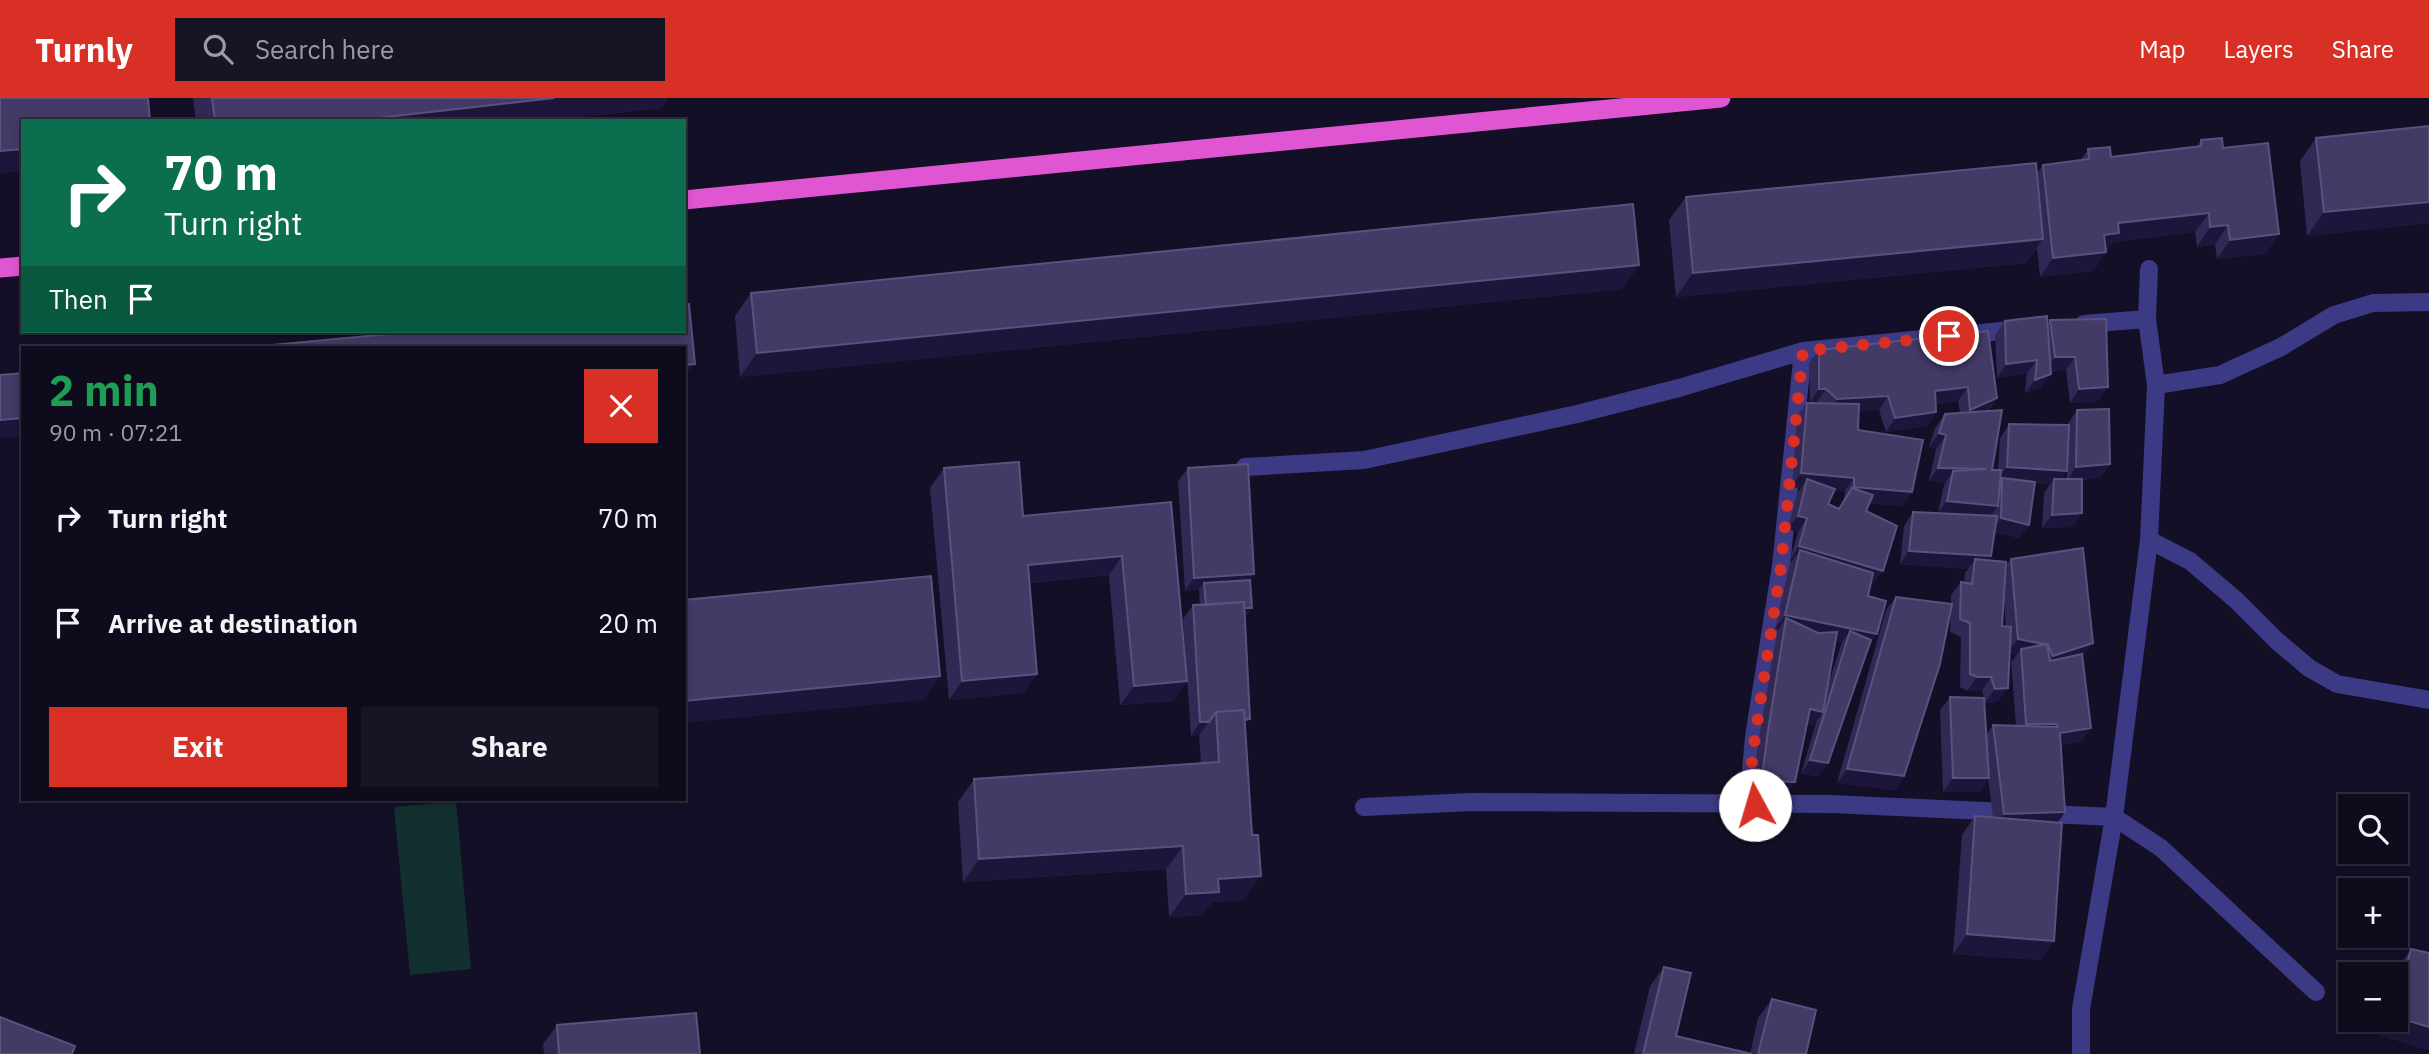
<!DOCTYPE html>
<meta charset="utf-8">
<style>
:root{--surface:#0e0b1c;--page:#171425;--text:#f1f3f6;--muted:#9b9ba3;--line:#2e2b3b;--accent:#d93025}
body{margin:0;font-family:"IBM Plex Sans",sans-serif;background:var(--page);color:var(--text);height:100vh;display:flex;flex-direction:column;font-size:26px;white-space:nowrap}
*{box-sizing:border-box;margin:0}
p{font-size:23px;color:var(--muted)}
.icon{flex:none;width:38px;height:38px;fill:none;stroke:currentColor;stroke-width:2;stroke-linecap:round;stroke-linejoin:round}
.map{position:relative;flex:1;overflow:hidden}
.drawer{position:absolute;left:21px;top:248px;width:665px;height:455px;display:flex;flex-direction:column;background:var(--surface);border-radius:0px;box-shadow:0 4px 10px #0003,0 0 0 2px var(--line)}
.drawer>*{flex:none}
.guide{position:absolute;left:21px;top:21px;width:665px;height:214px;border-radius:0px;box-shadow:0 4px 10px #0003,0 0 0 2px var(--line);background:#0b6e4f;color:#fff;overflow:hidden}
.fabs{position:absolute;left:2338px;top:696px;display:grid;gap:14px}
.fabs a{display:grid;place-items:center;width:70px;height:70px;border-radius:0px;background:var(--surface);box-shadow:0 4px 10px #0003,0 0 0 2px var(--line);font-size:35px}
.pin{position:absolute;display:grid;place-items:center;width:60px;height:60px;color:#fff;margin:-30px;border:4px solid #fff;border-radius:50%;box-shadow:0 2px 7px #0007}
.me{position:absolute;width:77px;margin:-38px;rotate:354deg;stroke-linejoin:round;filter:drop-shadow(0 0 5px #0008)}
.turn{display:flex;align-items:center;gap:24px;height:147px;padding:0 28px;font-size:32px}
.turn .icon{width:91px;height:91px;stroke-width:2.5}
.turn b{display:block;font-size:49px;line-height:60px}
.then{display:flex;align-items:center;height:66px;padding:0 28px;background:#0003;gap:14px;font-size:26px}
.round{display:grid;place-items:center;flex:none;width:74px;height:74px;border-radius:0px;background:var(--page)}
.headline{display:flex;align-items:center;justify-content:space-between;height:119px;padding:0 28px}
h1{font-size:42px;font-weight:700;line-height:52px;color:#1e9e55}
.button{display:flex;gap:14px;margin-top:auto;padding:14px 28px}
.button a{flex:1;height:80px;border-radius:0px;background:var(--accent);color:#fff;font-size:28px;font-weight:700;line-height:80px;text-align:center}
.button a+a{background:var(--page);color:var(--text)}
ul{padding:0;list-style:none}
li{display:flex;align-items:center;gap:21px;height:105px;padding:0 28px}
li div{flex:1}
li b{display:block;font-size:26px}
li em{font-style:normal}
header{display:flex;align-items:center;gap:42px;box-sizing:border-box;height:98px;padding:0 35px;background:var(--accent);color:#fff}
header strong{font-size:33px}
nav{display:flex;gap:38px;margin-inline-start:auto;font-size:24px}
.search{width:490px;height:63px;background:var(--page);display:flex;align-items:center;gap:18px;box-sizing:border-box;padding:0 24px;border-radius:0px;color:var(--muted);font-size:26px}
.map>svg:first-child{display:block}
</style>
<header>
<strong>Turnly</strong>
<div class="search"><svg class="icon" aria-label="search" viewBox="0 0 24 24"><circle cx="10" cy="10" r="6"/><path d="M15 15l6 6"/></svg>Search here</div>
<nav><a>Map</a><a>Layers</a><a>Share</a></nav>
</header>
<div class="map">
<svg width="2429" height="956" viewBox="0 0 2429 956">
<rect width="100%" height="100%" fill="#130f26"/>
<path fill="#12302f" d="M456 703 471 871 410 877 394 709Z"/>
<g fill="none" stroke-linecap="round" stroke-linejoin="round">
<path stroke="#3d3a85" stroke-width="18" d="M2084 226 2147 221
M2156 287 2220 277 2281 249 2334 217 2373 205 2429 204
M1245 369 1364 362 1577 316 1679 290 1803 253 2021 231
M2149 442 2190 463 2236 502 2277 543 2309 570 2337 586 2429 602
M1755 707 1750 683 1754 639 1781 468 1803 253
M1364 709 1472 704 1832 706 2114 719 2161 750 2316 894
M2081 956V911L2114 719 2149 442 2156 287 2147 221 2149 171"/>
<path stroke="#e055d1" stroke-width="19" d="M684 102 1721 0
M0 170 23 168"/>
</g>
<path fill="#312854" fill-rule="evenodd" d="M193 0H668L662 10 544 23H196Z
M2429 28V125L2307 138 2300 63 2316 40Z
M2201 42 2223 50 2279 136 2265 156 2217 161 2215 146 2197 149 2195 134 2113 144 2093 173 2040 179 2037 150 2026 165 1676 199 1669 122 1686 99 2037 75 2043 67 2080 63 2088 51 2111 59 2196 49Z
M1639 167 1622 191 740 279 735 218 751 195Z
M2106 221 2099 303 2070 305 2066 272 2051 273 2041 290 2025 295 2027 275 1997 280 1995 237 2005 223 2048 225 2050 222Z
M1988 233 1997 300 1988 313 1992 372H1998L2000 340 2009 326 2067 327 2077 312 2110 366 2100 380 2082 382V415L2072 429 2042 430 2044 395 2050 386 2035 385 2020 440 1994 434 1991 458 1988 462 2006 467 2011 461 2083 559 2082 644 2060 647 2054 843 2040 862 1953 856 1962 737 1975 718 1993 719 1988 681 1980 694H1943L1940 612 1950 599 1984 600 1982 593H1967L1960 589 1961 539 1950 534 1951 512 1904 678 1895 692 1837 685 1886 512 1896 499 1951 506V497L1961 484H1964L1965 475 1968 471 1900 466 1904 428 1913 414 1938 415 1944 387 1946 384 1929 383 1936 351 1929 349 1935 330 1945 316 1960 315 1958 303 1936 306V314L1927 328 1886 334 1879 312 1858 313V332L1912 394 1902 408 1869 405 1866 413 1873 487 1871 486 1868 498 1877 536 1871 544 1828 665 1818 678 1801 676 1817 621 1813 627 1807 626 1786 698 1755 697 1753 684 1758 646 1777 534 1778 532 1775 531 1790 465 1792 463 1790 462 1798 434 1788 431 1797 395 1801 390 1792 389 1797 318 1807 305 1810 304 1809 265 1819 252ZM2067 373V381H2061ZM1834 392 1845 393 1844 402 1838 411 1828 406ZM2004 504 2006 529 2002 528ZM1835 543 1842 544 1827 590ZM2010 555 2017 556 2011 564 2016 628 1993 627 1987 636 1984 602 1985 605 1998 604Z
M944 370 1023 418 1171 404 1174 603 1120 607 1109 477 1029 485 1024 595 949 602 930 390Z
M1188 370 1254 476 1250 482 1247 517H1244V802L1212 804 1202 817 1169 819 1166 771 963 784 958 704 974 681 1201 666 1199 637 1191 638 1183 521 1193 507H1200L1199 492 1185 493 1178 383Z
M2411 851 2429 952 2379 937 2383 922H2396V878L2398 870Z
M1664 869 1676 938 1750 956 1758 920 1772 901 1806 956H1634L1650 888Z
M557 927 700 956H544L543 946Z"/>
<path fill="#1d163a" d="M554 0H668L662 10 544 23H351Z
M23 51V74L0 75V53Z
M2429 104V125L2307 138 2324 114Z
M2209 115 2195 134 2113 144 2093 173 2040 179 2053 160 2104 137 2118 125Z
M2228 127 2215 146 2197 149 2210 129Z
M2279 136 2265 156 2217 161 2230 142Z
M2043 141 2026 165 1676 199 1693 175Z
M1639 167 1622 191 740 279 757 255Z
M2055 259H2075L2066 272 2045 273Z
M2037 262 2027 275 1997 280 2006 266Z
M695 266 684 280V267Z
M2051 276 2041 290 2025 295 2035 282Z
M1968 289 1958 303 1925 307 1935 293Z
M2108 289 2099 303 2070 305 2079 291Z
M1819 291H1826L1816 305 1810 304Z
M1888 298 1879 312 1827 315 1837 301Z
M1997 300 1987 313 1961 325 1970 312Z
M1936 314 1927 328 1886 334 1895 320Z
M23 320V338L0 340V322Z
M1939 335 1946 337 1936 351 1929 349Z
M2110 366 2100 380 2067 383 2076 369Z
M2007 369 2067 373 2058 387 2054 381 2050 386 2002 383V380L2000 382H1997Z
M1938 370 1987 371 1953 373 1946 384 1929 383Z
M1801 375 1854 380 1845 393 1805 390 1807 381 1801 390 1792 389Z
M1854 389 1912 394 1902 408 1844 403Z
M1947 403 1998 408 1988 422 1937 416Z
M2082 415 2072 429 2042 430 2052 417Z
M1798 418 1807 420 1798 434 1788 431Z
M2001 420 2029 427 2020 440 1991 433Z
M1799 448 1883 473 1873 487 1797 464 1800 452 1792 463 1790 462Z
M1909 453 1991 458 1981 472 1975 461 1968 471 1900 466Z
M1122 458 1109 477 1014 486 1028 467Z
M1254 476 1245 489 1204 485 1199 492 1185 493 1194 480Z
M1252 510 1247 517 1201 520 1206 513Z
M1785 517 1877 536 1867 549 1850 533 1842 544 1784 533 1786 520 1778 532 1775 531Z
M2018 541 2048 547 2039 561 2021 551 2017 556 2008 554Z
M2093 545 2083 559 2044 572 2053 558Z
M1037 576 1024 595 949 602 962 583Z
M940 578 924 602 684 625V603Z
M1977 579H1991L1982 593H1967Z
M1187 583 1174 603 1120 607 1134 588Z
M2008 590 1998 604 1985 605 1995 591Z
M1810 611 1823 614 1813 627 1800 624Z
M1200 624H1209L1199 637 1191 638Z
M2026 626H2057L2048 640 2017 639Z
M2091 630 2082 644 2050 648 2060 635Z
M1810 662 1828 665 1818 678 1801 676Z
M1847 671 1904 678 1895 692 1837 685Z
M1953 680H1989L1980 694H1943Z
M1765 683 1795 684 1786 698 1755 697Z
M2065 714 2056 727 1994 729 2004 716Z
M1183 748 1166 771 963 784 979 761Z
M1261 778 1244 802 1212 804 1202 817 1169 819 1186 796 1218 781Z
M1967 836 2054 843 2040 862 1953 856Z
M2396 919 2429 929V952L2379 937 2389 922H2396Z"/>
<path fill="#433a66" stroke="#5a527e" stroke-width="2" d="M0 0H148L150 23H23V51L0 53Z
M212 0H554L351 23H215Z
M2429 28V104L2324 114 2316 40Z
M2222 40 2223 50 2268 45 2279 136 2230 142 2228 127 2210 129 2209 115 2118 125 2119 135 2104 137 2106 154 2053 160 2043 67 2089 61 2088 51 2110 49 2111 59 2201 48V42Z
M2036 65 2043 141 1693 175 1686 99Z
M1633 106 1639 167 757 255 751 195Z
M689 206 695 266 684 267V250H242L420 233H684V207Z
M2047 218 2051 276 2035 282 2037 262 2006 266 2005 223Z
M2106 221 2108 289 2079 291 2075 259H2055L2050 222Z
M1988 233 1997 300 1970 312 1968 289 1935 293 1936 314 1895 320 1888 298 1837 301 1826 291H1819V252Z
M23 275V320L0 322V277Z
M1807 305 1859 306 1858 332 1923 342 1912 394 1854 389V380L1801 375Z
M2109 311 2110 366 2076 369 2077 312Z
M2002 312 1992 372H2001L1998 408 1947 403 1953 373 1987 371 1938 370 1946 337 1939 335 1945 316Z
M2009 326 2069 327 2067 373 2007 369Z
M1019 364 1023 418 1171 404 1187 583 1134 588 1122 458 1028 467 1037 576 962 583 944 370Z
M1248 366 1254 476 1194 480 1188 370Z
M2002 380 2035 384 2029 427 2001 420Z
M1807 381 1835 391 1828 406 1839 411 1852 390 1873 397 1866 413 1897 428 1883 473 1799 448 1807 420 1798 418Z
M2054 381H2082V415L2052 417Z
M1913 414 1997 418 1991 458 1909 453Z
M2083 450 2093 545 2053 558 2048 547 2018 541 2011 461Z
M1800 452 1873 475 1868 498 1886 503 1877 536 1785 517Z
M1975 461 2006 464 2002 528 2011 529 2008 590 1995 591 1991 579H1977L1970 576V525L1960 521 1961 484 1972 486Z
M931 478 940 578 684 603V502Z
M1250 482 1252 510H1244V504L1206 507 1204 485Z
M1896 499 1952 506 1940 566 1904 678 1847 671Z
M1244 504 1250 621 1245 622 1244 612 1216 614 1209 624H1200L1193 507Z
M1786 520 1818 535 1837 534 1823 614 1810 611 1795 684 1765 683 1763 671 1768 633Z
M1850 533 1871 542 1828 665 1810 662Z
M2047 546 2050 563 2082 556 2091 630 2060 635 2065 714 2004 716 1993 627 2058 629 2057 626H2026L2021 551Z
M1950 599 1984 600 1989 680H1953Z
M1244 612 1252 737H1258L1261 778 1218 781 1219 794 1186 796 1183 748 979 761 974 681 1219 664 1216 614Z
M1975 718 2062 725 2054 843 1967 836Z
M2411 851 2429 855V929L2396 919V905Z
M1664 869 1691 875 1676 938 1752 956H1643Z
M1772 901 1816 912 1806 956H1758Z
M696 915 700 956H559L557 927Z
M0 919 75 948 72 956H0Z"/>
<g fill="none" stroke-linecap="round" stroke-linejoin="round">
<path stroke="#d93025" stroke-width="12" stroke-dasharray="0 21.6" d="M1755 707 1750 682 1755 639 1781 468 1803 253 1949 238"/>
</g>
</svg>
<div class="fabs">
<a><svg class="icon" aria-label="search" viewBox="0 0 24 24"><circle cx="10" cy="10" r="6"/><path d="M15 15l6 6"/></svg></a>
<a>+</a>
<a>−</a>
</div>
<div class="pin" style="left:1949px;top:238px;background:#d93025"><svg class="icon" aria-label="arrive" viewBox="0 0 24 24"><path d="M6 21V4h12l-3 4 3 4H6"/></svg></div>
<svg class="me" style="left:1755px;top:707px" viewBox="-20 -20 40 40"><circle r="19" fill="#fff"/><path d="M0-13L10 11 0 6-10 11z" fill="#d93025"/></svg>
<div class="guide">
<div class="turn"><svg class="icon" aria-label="right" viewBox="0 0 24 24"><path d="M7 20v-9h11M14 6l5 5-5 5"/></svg><div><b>70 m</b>Turn right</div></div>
<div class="then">Then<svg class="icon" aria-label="arrive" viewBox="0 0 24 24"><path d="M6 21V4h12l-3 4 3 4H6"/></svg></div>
</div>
<section class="drawer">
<div class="headline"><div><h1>2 min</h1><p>90 m · 07:21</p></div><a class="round" style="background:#d93025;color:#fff"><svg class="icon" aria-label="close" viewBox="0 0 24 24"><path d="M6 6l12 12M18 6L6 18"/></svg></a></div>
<ul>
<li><svg class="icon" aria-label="right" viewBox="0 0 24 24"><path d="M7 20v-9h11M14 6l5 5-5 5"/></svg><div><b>Turn right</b></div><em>70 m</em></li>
<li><svg class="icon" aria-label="arrive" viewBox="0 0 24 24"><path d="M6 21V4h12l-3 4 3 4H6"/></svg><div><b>Arrive at destination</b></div><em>20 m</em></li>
</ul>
<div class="button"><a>Exit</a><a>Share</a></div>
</section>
</div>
